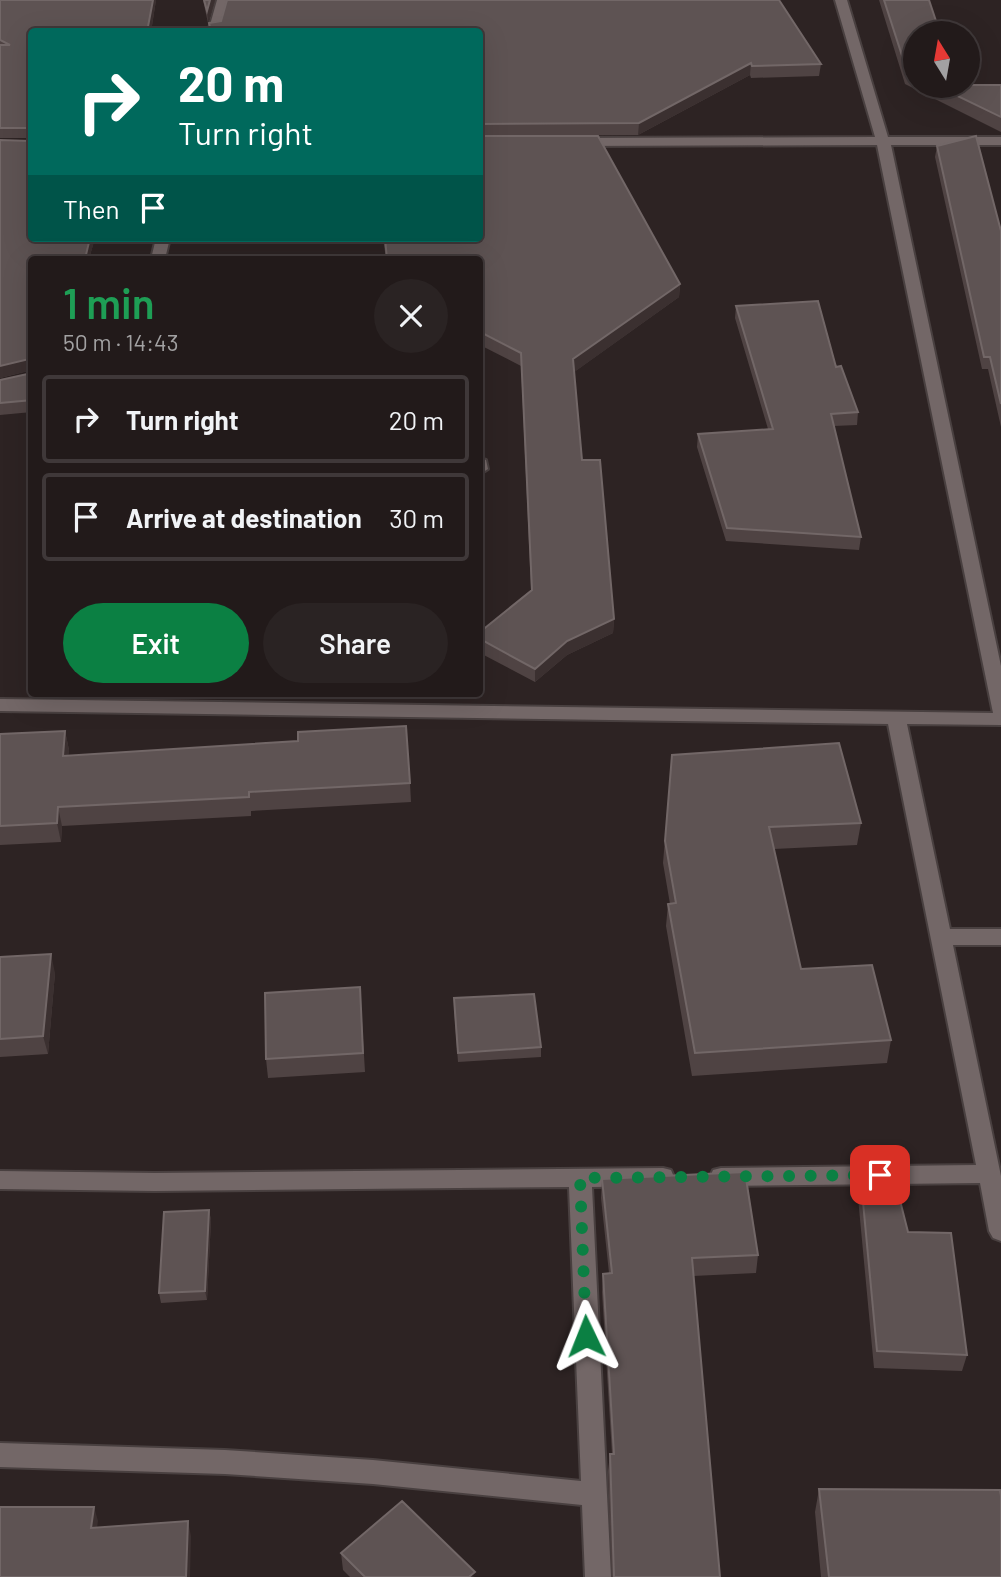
<!DOCTYPE html>
<meta charset="utf-8">
<style>
:root{--surface:#221a1a;--page:#2a2323;--text:#f1f3f6;--muted:#a2a1a2;--line:#3f3839;--accent:#0b8043}
body{margin:0;font-family:Barlow,sans-serif;background:var(--page);color:var(--text);height:100vh;display:flex;flex-direction:column;font-size:26px;white-space:nowrap}
*{box-sizing:border-box;margin:0}
p{font-size:23px;color:var(--muted)}
.icon{flex:none;width:38px;height:38px;fill:none;stroke:currentColor;stroke-width:2;stroke-linecap:round;stroke-linejoin:round}
.map{position:relative;flex:1;overflow:hidden}
.details{position:absolute;left:28px;top:256px;width:455px;height:441px;display:flex;flex-direction:column;background:var(--surface);border-radius:7px;box-shadow:0 7px 28px #0002,0 0 0 2px var(--line)}
.details>*{flex:none}
.hud{position:absolute;left:28px;top:28px;width:455px;height:214px;border-radius:7px;box-shadow:0 7px 28px #0002,0 0 0 2px var(--line);background:#00695c;color:#fff;overflow:hidden}
.needle{width:46px;rotate:349deg}
.fabs{position:absolute;left:903px;top:21px;display:grid;gap:14px}
.fabs a{display:grid;place-items:center;width:77px;height:77px;border-radius:50%;background:var(--surface);box-shadow:0 7px 28px #0002,0 0 0 2px var(--line);font-size:35px}
.pin{position:absolute;display:grid;place-items:center;width:60px;height:60px;color:#fff;margin:-30px;border-radius:14px;box-shadow:0 4px 10px #0006}
.me{position:absolute;width:77px;margin:-38px;rotate:358deg;stroke-linejoin:round;filter:drop-shadow(0 0 5px #0008)}
.turn{display:flex;align-items:center;gap:24px;height:147px;padding:0 35px;font-size:32px}
.turn .icon{width:91px;height:91px;stroke-width:2.5}
.turn b{display:block;font-size:49px;line-height:60px}
.then{display:flex;align-items:center;height:66px;padding:0 35px;background:#0003;gap:14px;font-size:26px}
.round{display:grid;place-items:center;flex:none;width:74px;height:74px;border-radius:37px;background:var(--page)}
.headline{display:flex;align-items:center;justify-content:space-between;height:119px;padding:0 35px}
h1{font-size:42px;font-weight:600;line-height:52px;color:#1e9e55}
.action{display:flex;gap:14px;margin-top:auto;padding:14px 35px}
.action a{flex:1;height:80px;border-radius:42px;background:var(--accent);color:#fff;font-size:28px;font-weight:600;line-height:80px;text-align:center}
.action a+a{background:var(--page);color:var(--text)}
ul{padding:0;list-style:none}
li{display:flex;align-items:center;gap:21px;height:88px;margin:0 14px 10px;padding:0 21px;border:4px solid var(--line);border-radius:7px}
li div{flex:1}
li b{display:block;font-size:26px}
li em{font-style:normal}
.map>svg:first-child{display:block}
</style>
<div class="map">
<svg width="1001" height="1577" viewBox="0 0 1001 1577">
<rect width="100%" height="100%" fill="#2d2323"/>
<g fill="none" stroke-linecap="round" stroke-linejoin="round">
<defs>
<path id="minor" d="M217 0H229L220 32H208Z
M835 0H847L888 137H1001V145H891L1001 666V725L907 724 950 929H1001V945H953L1001 1176V1241L993 1238 989 1231 980 1183 721 1186 713 1184 710 1177 713 1170 721 1168 976 1165 888 724 0 711V699L993 713 877 145 575 146 568 142 575 138 875 137Z
M156 238H170L165 259H151Z
M480 458 486 460 488 469 480 474Z
M663 1168 671 1170 674 1177 671 1184 663 1186 592 1187 611 1577H585L582 1505 373 1484 225 1474 0 1467V1443L225 1450 373 1460 581 1481 569 1187 155 1191 0 1189V1171L155 1173Z"/>
</defs>
<use href="#minor" stroke="#494040" stroke-width="4"/>
<use href="#minor" fill="#736767" fill-rule="evenodd"/>
</g>
<path fill="#4f4343" d="M0 0H156L151 32H32V238H95L89 259H32V370L0 378 31 138H0Z
M203 0H215L208 23Z
M227 0H779L821 64 819 76 751 78 750 75 638 135 480 136H598L680 284 679 297 574 372 582 460H600L614 619 613 633 567 655 535 682 480 653V632L531 590 521 366 480 345V259H386L383 238H480V32H210L209 23 221 21Z
M879 0H929L915 33V86L1001 85V132L905 84Z
M937 146 1001 231V427L988 369H982L935 157Z
M736 306 836 367 858 412 857 425 834 426 861 537 859 550 726 541 697 447 698 434 768 429 735 318Z
M32 373V412L0 415V380Z
M65 731 69 750 68 755 410 783 411 802 251 811V816L62 826 61 842 0 845V734Z
M672 755 861 823 857 845 774 849 801 969 891 1040 887 1063 692 1076 666 926 668 904H670L663 863Z
M0 957 55 973 48 1054 0 1057Z
M360 987 365 1072 268 1078 266 1059Z
M454 1008 541 1047V1057L458 1062Z
M860 1170 908 1232 967 1355 962 1371 874 1368 857 1187Z
M602 1179 758 1255 756 1273 693 1276 720 1577H612L608 1471 610 1454H612L602 1292 603 1274 609 1273 601 1198Z
M209 1210 211 1220 207 1300 161 1303 159 1293Z
M819 1489 1001 1577H821L815 1512Z
M341 1553 475 1577H350L343 1570Z"/>
<path fill="#3b3030" d="M153 0H156L151 32H147Z
M210 0H215L208 23 207 11Z
M751 63 750 75 638 135 639 123Z
M90 238H95L89 259H85Z
M680 284 679 297 573 373V359Z
M29 359 32 370 0 378V366Z
M614 619 613 633 567 655 535 682V669L567 641Z
M65 731 69 750 67 774 63 756Z
M58 807 62 826 61 842 57 823Z
M51 954 55 973 48 1054 43 1036Z
M209 1210 211 1220 207 1300 205 1291Z
M94 1507 98 1521 95 1542 91 1528Z
M188 1521 191 1536 190 1577H186Z"/>
<path fill="#5e5353" stroke="#726767" stroke-width="2" d="M0 0H153L147 32H32V129L30 128H0V45H10L0 40Z
M204 0H210L207 11Z
M227 0H779L821 64 752 66 751 63 639 123 480 124V32H211L209 23 221 21Z
M884 0H929L940 33H915V75L907 71Z
M968 85H1001V117L937 86Z
M32 136V238H90L85 259H32V361L29 359 0 366V140L30 141Z
M480 136H598L680 284 573 359 582 460H600L614 619 567 641 535 669 480 639V632L532 590 521 353 480 332V259H387L385 238H480Z
M976 136 1001 231V404L990 357H984L937 146Z
M818 301 836 367 841 366 858 412 831 414 861 537 727 528 698 434 773 429 736 306Z
M32 373V400L0 403V380Z
M406 726 410 783 249 792V797L58 807 57 823 0 826V734L65 731 63 756 298 741V732Z
M839 743 861 823 769 827 801 969 872 965 891 1040 695 1053 668 904 676 903 665 841 672 755Z
M51 954 43 1036 0 1039V957Z
M360 987 363 1053 266 1059 265 993Z
M534 994 541 1047 458 1053 454 998Z
M892 1169 908 1232 951 1233 967 1355 877 1351 860 1170Z
M745 1172 758 1255 692 1258 720 1577H614L610 1454H614L603 1274 612 1273 602 1179Z
M209 1210 205 1291 159 1293 164 1212Z
M819 1489 1000 1490 1001 1496V1577H829Z
M402 1501 475 1572 469 1577H365L341 1553Z
M0 1507H94L91 1528 188 1521 186 1577H0Z"/>
<g fill="none" stroke-linecap="round" stroke-linejoin="round">
<path stroke="#0b8043" stroke-width="12" stroke-dasharray="0 21.6" d="M586 1336 580 1178 880 1175"/>
</g>
</svg>
<div class="fabs">
<a><svg class="needle" viewBox="-14 -14 28 28"><path d="M0-13l5 13h-10z" fill="#e53935"/><path d="M0 13l5-13h-10z" fill="#a2a1a2"/></svg></a>
</div>
<div class="pin" style="left:880px;top:1175px;background:#d93025"><svg class="icon" aria-label="arrive" viewBox="0 0 24 24"><path d="M6 21V4h12l-3 4 3 4H6"/></svg></div>
<svg class="me" style="left:586px;top:1336px" viewBox="-20 -20 40 40"><path d="M0-17L14 15 0 8-14 15z" fill="#0b8043" stroke="#fff" stroke-width="4"/></svg>
<div class="hud">
<div class="turn"><svg class="icon" aria-label="right" viewBox="0 0 24 24"><path d="M7 20v-9h11M14 6l5 5-5 5"/></svg><div><b>20 m</b>Turn right</div></div>
<div class="then">Then<svg class="icon" aria-label="arrive" viewBox="0 0 24 24"><path d="M6 21V4h12l-3 4 3 4H6"/></svg></div>
</div>
<section class="details">
<div class="headline"><div><h1>1 min</h1><p>50 m · 14:43</p></div><a class="round"><svg class="icon" aria-label="close" viewBox="0 0 24 24"><path d="M6 6l12 12M18 6L6 18"/></svg></a></div>
<ul>
<li><svg class="icon" aria-label="right" viewBox="0 0 24 24"><path d="M7 20v-9h11M14 6l5 5-5 5"/></svg><div><b>Turn right</b></div><em>20 m</em></li>
<li><svg class="icon" aria-label="arrive" viewBox="0 0 24 24"><path d="M6 21V4h12l-3 4 3 4H6"/></svg><div><b>Arrive at destination</b></div><em>30 m</em></li>
</ul>
<div class="action"><a>Exit</a><a>Share</a></div>
</section>
</div>
